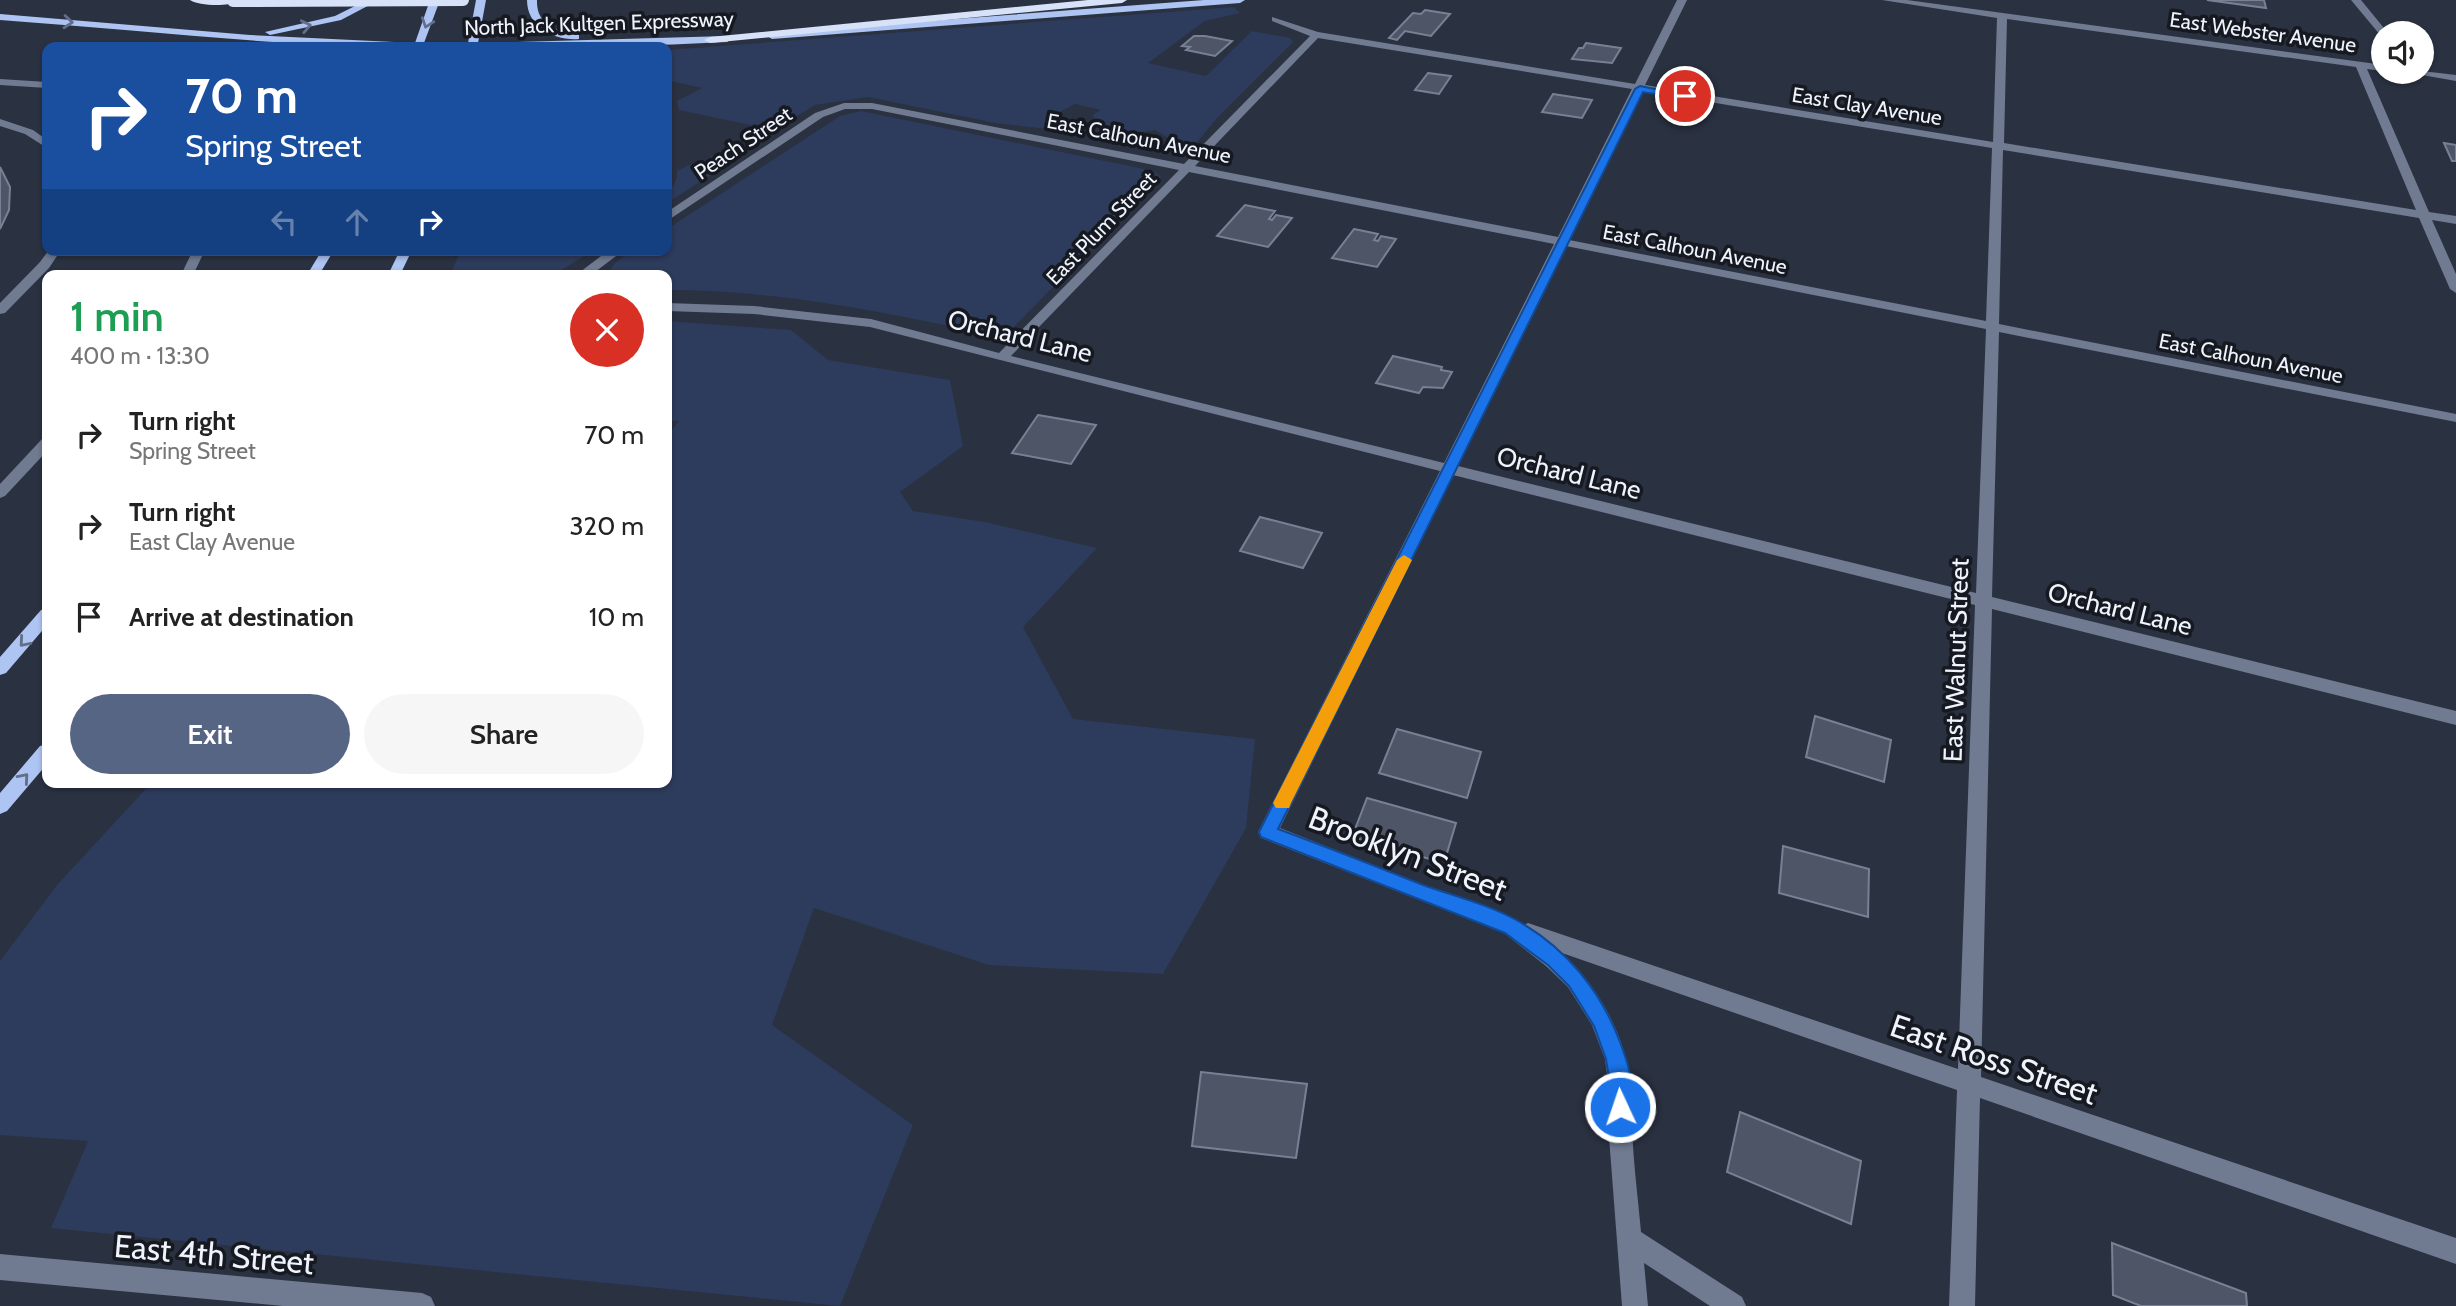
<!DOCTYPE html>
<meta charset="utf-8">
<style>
:root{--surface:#fff;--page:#f6f6f6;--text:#222;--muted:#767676;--accent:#576585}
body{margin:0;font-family:Cabin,sans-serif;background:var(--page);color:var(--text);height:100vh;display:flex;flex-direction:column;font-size:26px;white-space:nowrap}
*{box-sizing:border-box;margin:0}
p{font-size:23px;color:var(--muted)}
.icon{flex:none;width:38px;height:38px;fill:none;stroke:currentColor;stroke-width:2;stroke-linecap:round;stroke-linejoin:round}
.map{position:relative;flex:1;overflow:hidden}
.side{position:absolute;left:42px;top:270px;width:630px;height:518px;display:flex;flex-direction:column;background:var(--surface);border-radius:14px;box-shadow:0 2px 5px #0004}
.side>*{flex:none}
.banner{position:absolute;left:42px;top:42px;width:630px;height:214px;border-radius:14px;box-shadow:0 2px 5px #0004;background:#1a4fa0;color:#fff;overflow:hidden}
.fabs{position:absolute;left:2371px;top:21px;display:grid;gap:14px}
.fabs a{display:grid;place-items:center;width:63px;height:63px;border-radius:50%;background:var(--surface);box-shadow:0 2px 5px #0004;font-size:35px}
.pin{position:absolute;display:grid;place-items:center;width:60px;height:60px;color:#fff;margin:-30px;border:4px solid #fff;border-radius:50%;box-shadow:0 2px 7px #0007}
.me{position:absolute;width:77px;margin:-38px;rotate:357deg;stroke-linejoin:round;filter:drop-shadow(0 0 5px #0008)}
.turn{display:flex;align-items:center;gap:24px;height:147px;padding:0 28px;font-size:32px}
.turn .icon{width:91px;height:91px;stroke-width:2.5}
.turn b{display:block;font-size:49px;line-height:60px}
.lanes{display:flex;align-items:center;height:66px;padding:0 28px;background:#0003;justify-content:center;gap:35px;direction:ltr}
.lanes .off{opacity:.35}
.round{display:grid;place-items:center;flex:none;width:74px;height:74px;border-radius:37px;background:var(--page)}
.overview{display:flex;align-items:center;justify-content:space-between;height:119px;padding:0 28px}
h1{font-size:42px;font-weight:600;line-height:52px;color:#1e9e55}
.cta{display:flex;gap:14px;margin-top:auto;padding:14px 28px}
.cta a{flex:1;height:80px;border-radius:42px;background:var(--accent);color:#fff;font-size:28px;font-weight:600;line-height:80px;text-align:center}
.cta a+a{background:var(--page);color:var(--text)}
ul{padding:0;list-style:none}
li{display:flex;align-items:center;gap:21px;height:91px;padding:0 28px}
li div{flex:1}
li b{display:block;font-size:26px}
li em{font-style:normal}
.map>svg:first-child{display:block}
</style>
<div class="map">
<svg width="2456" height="1306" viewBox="0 0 2456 1306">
<rect width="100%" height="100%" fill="#2a3141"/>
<path fill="#2d3b5c" d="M1234 7 1240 13 1205 21 1148 63 1206 76 1252 31 1290 38 1293 42 1216 119 1190 151 1155 130 1110 137 1092 115 1101 110 1075 104 1056 114 1048 129 995 123 868 97 815 105 774 130 679 110 677 101 702 88 667 80V50Z
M861 111 1154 171 1161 177 1008 333 992 335C884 312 778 290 667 290V275H608C618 250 644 250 667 250V229L840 116Z
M745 153 667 203V187H672L677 178V171L695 162 699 164 713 155Z
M461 250H593L554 275H450Z
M667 321 791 330 828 360 950 380 963 446 900 492 913 511 985 522 1097 548 1023 627 1073 719 1255 739 1246 828 1163 974 989 965 814 908 772 1025 913 1125 840 1306 51 1228 88 1141 0 1135V961L57 885 152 782H667V437L679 421 667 420Z"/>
<path fill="#4d5567" stroke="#788194" stroke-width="2" d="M2207 0H2264L2266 8Z
M1425 10 1450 14 1431 36 1405 31 1397 40 1389 38 1413 13 1421 14Z
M1194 36H1205L1232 41 1215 56 1186 50 1190 47 1182 46Z
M1586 43 1621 48 1612 63 1572 59 1579 48H1583Z
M1428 73 1451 76 1439 94 1415 90Z
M1553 94 1592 100 1582 118 1542 112Z
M2444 143 2456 145V161H2452Z
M0 167 10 187 9 210 0 229Z
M1245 205 1275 211 1269 219 1272 220 1276 215 1292 218 1268 247 1217 236Z
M1354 229 1378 234 1374 240 1378 241 1381 236 1396 239 1377 267 1332 258Z
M1393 356 1442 367 1441 370 1452 372 1443 388 1423 387 1419 393 1376 383Z
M1038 415 1096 425 1071 464 1012 453Z
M1260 517 1322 533 1303 568 1240 551Z
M1815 716 1891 740 1884 782 1806 757Z
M1397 729 1481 752 1467 798 1379 773Z
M1367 798 1456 823 1444 863 1352 837Z
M1783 846 1869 869 1868 917 1779 893Z
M1201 1072 1307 1084 1296 1158 1192 1146Z
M1740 1112 1861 1161 1851 1224 1727 1172Z
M2112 1243 2246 1293 2247 1306H2141L2113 1295Z"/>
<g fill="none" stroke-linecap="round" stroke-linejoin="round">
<path fill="#707b92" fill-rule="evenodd" d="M1677 0H1687L1645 85 1993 142 1997 18 1882 0H1907L2384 65V71L2367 69 2429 212 2456 216V224L2432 220 2456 274V293L2450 289 2419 218 2003 150 1999 324 2456 414V422L1999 332 1992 597 2456 711V725L1992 609 1981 1077 2456 1238V1264L1980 1098 1975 1306H1949L1957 1090 1562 953C1600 989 1625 1035 1632 1088 1634 1100 1631 1113 1632 1125 1633 1161 1638 1197 1641 1232L1742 1297 1746 1306H1710L1644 1263 1648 1306H1622L1608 1124 1609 1091 1605 1059 1592 1025 1568 987 1546 966 1504 933 1261 838 1258 832 1440 471 870 327 754 314 667 311V303L754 306 871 319 999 353 1179 170 872 109H845L823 117 667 221V212L815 113 844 103H872L1184 164 1310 36 1272 21V17L1318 32 1635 84ZM2007 19 2356 67 2416 210 2004 143ZM1318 38 1632 89 1558 237 1195 166ZM1642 91 1992 148 1986 321 1569 240ZM1189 172 1554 244 1444 463 1011 356ZM1566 246 1986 329 1976 593 1458 466ZM1453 475 1975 605 1958 1069 1528 923 1524 925 1280 828Z
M2351 0H2361L2388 33 2381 36Z
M2422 71 2456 75V81L2405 72Z
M0 79 47 82V88L0 85Z
M0 119 33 130 47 140V148L25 134 0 126Z
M49 250H61L49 268 5 313 0 314V303L40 262Z
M193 250H205L193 275H181Z
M609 250H624L591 275H576Z
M47 438V451L5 496 0 498V484L42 439Z
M0 1254 422 1293 431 1297 435 1306H283L0 1280Z"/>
<path fill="#aec4f3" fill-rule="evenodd" d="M367 0H379L341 20 270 35 265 32 335 16Z
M430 0H440L424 43H468L476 0H486L478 43 727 36 732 39 727 42C600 48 472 51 344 46 229 41 115 28 0 20V14L250 35 415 43Z
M527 0H537C536 26 557 30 579 35V39C554 41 527 27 527 0Z
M1204 0H1245L1240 3 772 39 767 36 772 33Z
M322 250H334L319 275H307Z
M400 250H412L400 275H388Z
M47 608V625L6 673 0 675V657L41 610Z
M47 744V764L7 811 0 814V793L40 746Z"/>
<path fill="#d7e1f8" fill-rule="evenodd" d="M190 0H238V1C229 7 199 6 190 0Z
M1088 0H1127L1122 3 710 43 704 40 710 37Z"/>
<path stroke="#d7e1f8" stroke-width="12" d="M233 1 463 0"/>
</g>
<defs><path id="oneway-chevron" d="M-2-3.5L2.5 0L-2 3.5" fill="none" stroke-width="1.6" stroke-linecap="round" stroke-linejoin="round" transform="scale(1.75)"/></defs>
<g stroke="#626e8a">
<use href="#oneway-chevron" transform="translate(68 22) rotate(5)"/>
<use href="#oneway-chevron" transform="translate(427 23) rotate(109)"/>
<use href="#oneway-chevron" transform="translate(306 26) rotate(-12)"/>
<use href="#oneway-chevron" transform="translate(24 642) rotate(131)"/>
<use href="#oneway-chevron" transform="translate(24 778) rotate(-49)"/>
</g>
<path fill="#1a73e8" stroke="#114b97" stroke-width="2" d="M1640 86 1690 96 1685 99 1643 92 1278 829C1327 847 1375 866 1423 885 1454 896 1490 905 1518 921 1566 948 1601 991 1620 1042 1628 1063 1638 1092 1628 1114L1620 1117 1613 1114 1610 1107 1611 1091 1606 1059 1594 1026 1569 986 1548 965 1505 933 1261 837 1259 832 1635 89Z"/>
<path fill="#f59e0b" d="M1404 555 1412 560 1291 803 1289 808H1276L1273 803 1397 560Z"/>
<g text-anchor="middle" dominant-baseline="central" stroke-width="7" stroke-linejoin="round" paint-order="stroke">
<g font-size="21" fill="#eef3fe" stroke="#161920">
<text transform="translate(599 23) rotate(-2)">North Jack Kultgen Expressway</text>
<text transform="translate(2263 32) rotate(8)">East Webster Avenue</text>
<text transform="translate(1867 106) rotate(9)">East Clay Avenue</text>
<text transform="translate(1139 138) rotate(11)">East Calhoun Avenue</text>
<text transform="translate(743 143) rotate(-34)">Peach Street</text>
<text transform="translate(1101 228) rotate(-46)">East Plum Street</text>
<text transform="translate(1695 249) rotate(11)">East Calhoun Avenue</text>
<text transform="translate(2251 358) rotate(11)">East Calhoun Avenue</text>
</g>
<g font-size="26" fill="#eef3fe" stroke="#161920">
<text transform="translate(1020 336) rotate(14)">Orchard Lane</text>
<text transform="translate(1569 473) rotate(14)">Orchard Lane</text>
<text transform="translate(2120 609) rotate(14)">Orchard Lane</text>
<text transform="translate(1956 660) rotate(-88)">East Walnut Street</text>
</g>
<g font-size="32" fill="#eef3fe" stroke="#161920">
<text transform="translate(1408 853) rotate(21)">Brooklyn Street</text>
<text transform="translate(1994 1059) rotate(19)">East Ross Street</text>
<text transform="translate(214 1254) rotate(5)">East 4th Street</text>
</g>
</g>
</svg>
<div class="fabs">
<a><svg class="icon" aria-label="sound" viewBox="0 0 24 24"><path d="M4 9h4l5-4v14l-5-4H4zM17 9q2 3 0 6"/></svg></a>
</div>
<div class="pin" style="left:1685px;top:96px;background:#d93025"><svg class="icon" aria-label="arrive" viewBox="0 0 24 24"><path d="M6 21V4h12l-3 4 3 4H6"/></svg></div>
<svg class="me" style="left:1620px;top:1107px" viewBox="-20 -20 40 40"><circle r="17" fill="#1a73e8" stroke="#fff" stroke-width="3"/><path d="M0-11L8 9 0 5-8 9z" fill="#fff"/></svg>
<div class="banner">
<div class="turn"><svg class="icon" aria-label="right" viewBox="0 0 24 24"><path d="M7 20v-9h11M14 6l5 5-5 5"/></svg><div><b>70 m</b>Spring Street</div></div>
<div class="lanes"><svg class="icon off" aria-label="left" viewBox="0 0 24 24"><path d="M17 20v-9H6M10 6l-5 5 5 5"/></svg><svg class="icon off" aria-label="ahead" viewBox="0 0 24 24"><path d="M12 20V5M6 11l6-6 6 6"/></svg><svg class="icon" aria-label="right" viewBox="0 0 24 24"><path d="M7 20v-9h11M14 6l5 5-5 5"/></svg></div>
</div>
<section class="side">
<div class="overview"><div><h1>1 min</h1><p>400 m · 13:30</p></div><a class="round" style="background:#d93025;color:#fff"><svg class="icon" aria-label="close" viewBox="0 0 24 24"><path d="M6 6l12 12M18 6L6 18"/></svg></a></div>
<ul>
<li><svg class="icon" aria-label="right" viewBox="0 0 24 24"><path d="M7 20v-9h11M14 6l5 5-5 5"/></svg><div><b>Turn right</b><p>Spring Street</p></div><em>70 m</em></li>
<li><svg class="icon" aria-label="right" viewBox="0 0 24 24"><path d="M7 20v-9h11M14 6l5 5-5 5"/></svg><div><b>Turn right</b><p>East Clay Avenue</p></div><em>320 m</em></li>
<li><svg class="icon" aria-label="arrive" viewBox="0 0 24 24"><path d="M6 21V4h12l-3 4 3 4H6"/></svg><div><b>Arrive at destination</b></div><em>10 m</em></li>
</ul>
<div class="cta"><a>Exit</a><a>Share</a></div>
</section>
</div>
